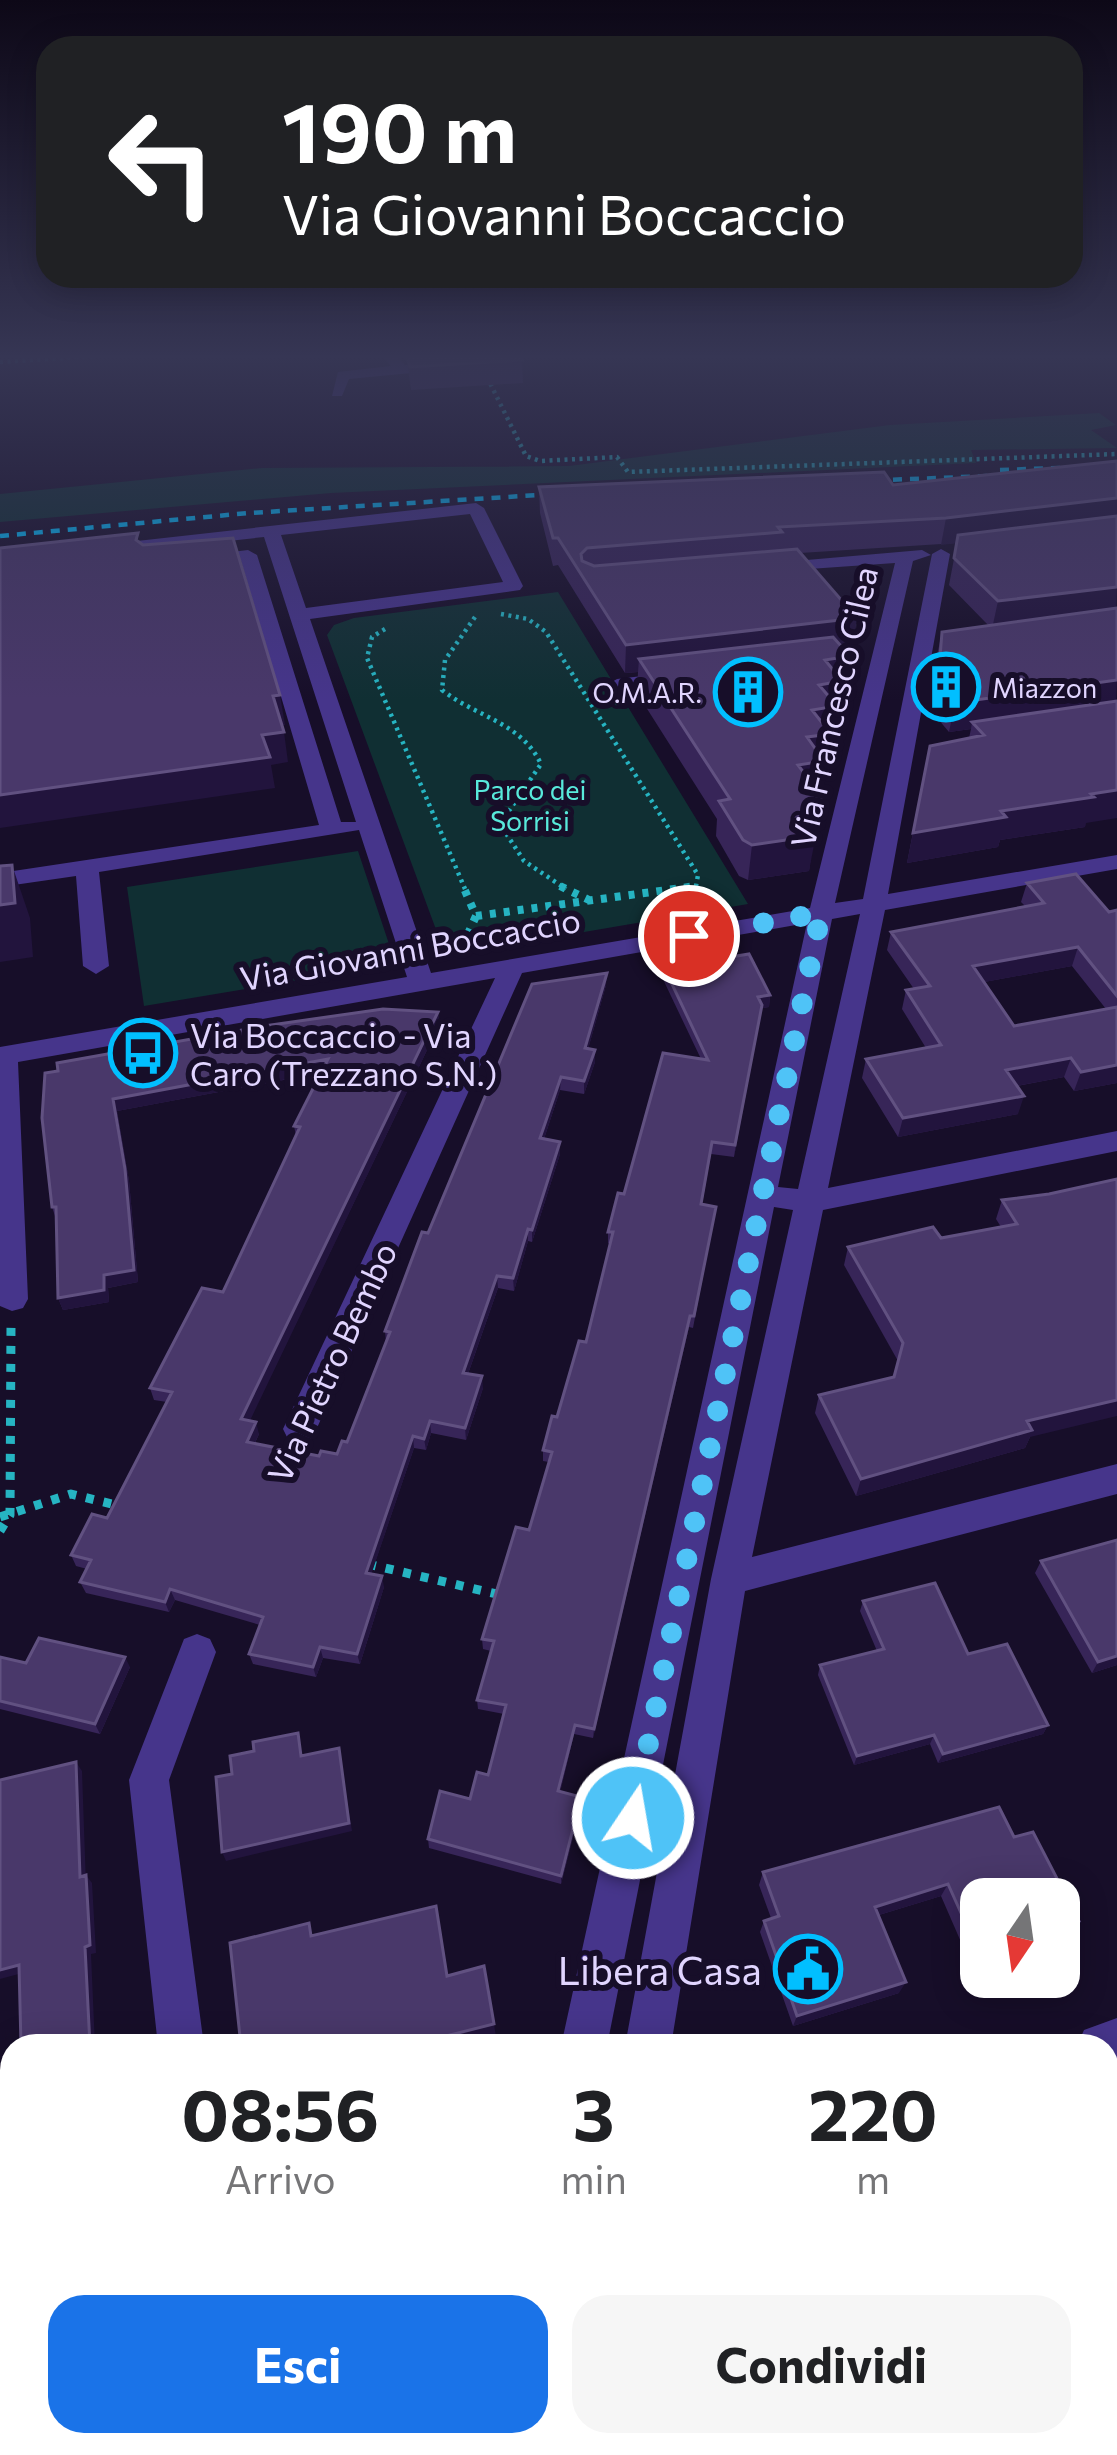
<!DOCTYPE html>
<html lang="it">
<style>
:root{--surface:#fff;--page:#f6f6f6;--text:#202124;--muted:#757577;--accent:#1a73e8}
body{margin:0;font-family:Commissioner,sans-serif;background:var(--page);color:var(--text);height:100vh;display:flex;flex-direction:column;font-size:45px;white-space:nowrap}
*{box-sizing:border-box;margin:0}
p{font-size:39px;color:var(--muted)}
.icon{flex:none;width:66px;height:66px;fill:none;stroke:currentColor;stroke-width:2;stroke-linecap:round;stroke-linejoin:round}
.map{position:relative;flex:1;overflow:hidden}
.sheet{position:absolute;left:0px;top:2034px;width:1119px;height:423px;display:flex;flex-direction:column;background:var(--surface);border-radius:36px 36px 0 0;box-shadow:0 6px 30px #0003}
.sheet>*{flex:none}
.banner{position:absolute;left:36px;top:36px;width:1047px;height:252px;border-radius:36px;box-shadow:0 6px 30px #0003;background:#202124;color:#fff;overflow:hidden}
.needle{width:78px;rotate:193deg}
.tools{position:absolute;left:960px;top:1878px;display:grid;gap:24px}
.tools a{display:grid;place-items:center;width:120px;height:120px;border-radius:24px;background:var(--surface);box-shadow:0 6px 30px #0003;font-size:60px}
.pin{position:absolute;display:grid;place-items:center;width:102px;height:102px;color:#fff;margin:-51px;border:6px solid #fff;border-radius:50%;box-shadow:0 3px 12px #0007}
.me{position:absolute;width:132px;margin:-66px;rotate:12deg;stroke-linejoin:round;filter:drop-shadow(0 0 9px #0008)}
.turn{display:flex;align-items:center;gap:42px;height:252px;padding:0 48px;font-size:54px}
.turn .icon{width:156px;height:156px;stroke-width:2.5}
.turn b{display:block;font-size:84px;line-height:102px}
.eta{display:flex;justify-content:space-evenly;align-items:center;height:204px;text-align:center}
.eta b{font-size:72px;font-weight:700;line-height:84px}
.primary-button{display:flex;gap:24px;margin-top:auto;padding:24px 48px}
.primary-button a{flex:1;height:138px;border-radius:36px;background:var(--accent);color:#fff;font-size:48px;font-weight:700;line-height:138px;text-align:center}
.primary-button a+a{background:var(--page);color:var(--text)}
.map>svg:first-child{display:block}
</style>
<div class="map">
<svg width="1117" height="2455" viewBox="0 0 1117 2455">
<rect width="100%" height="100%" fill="#170e29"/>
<path fill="#102f33" d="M1099 413 1116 425 1091 430 1117 448 971 450 976 463 331 493 0 522V494L262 468 569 466 890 425Z
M558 592 748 904 479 950 441 943 327 635 334 625 354 618Z
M358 851 391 950 358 970 144 1006 127 887Z"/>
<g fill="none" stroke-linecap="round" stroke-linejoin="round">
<path stroke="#26b4c2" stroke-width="4.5" stroke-dasharray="3 4.5" stroke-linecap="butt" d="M0 362 96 356
M487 377 526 456 540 461 617 457 628 472 1117 454
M501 614 528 619 546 632 698 875 696 886 690 889
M475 617 445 660 442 690C476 717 521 722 541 764L500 824 524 861 566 889
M385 629 372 637 367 658 465 889"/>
<path stroke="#26b4c2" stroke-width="8" stroke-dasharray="6 8" stroke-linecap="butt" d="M560 886 589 900
M476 916 696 886
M462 947 476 916 463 886"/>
<path stroke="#26b4c2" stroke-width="9" stroke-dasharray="8 10" stroke-linecap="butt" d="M0 1517 71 1494 120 1506
M0 1531 10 1515 11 1325
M368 1564 505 1596"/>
<path fill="#46358b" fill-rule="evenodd" d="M383 356H397L405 365H446L453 369 349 379 342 396H332L338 372 391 366Z
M476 503 484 508 523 586 520 590 310 619 431 973 810 908 895 563 766 572 763 568 772 563 922 550 931 555 913 561 835 903 863 899 932 554 941 549 950 554 888 894 1117 855V869L885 910 828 1188 1117 1131V1151L823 1210 752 1557 1117 1464V1494L745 1591 671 2046H625L711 1579 793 1210 774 1207 607 2046H561L807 923 522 973 312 1439 300 1443 288 1439 283 1429 495 978 18 1062 28 1299 23 1308 12 1311 0 1306V1047L407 977 359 830 99 872 109 966 96 974 83 966 76 876 0 887V873L319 825 241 561 193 565V557L199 556 248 550 257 555 341 822H356L264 537 101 555 92 550 101 545ZM470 514 503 582 306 608 281 535ZM860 914 798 1189 778 1187 832 919Z
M676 672 686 678 683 682 617 691 607 685 617 679Z
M197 1634 210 1639 216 1652 169 1780 204 2046H158L129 1780 184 1639Z
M1117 2018V2062L1107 2066V2046H1077L1084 2030Z
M12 2389V2441L0 2445V2393Z"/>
<path fill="#db5cff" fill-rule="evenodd" d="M1117 2157V2205L1107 2208V2160Z
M1117 2258V2308L1107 2311V2261Z
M333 2445H409L405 2455H329Z
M633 2445H707L703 2455H629Z"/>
<path stroke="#01bfff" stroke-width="4.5" stroke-dasharray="9 8" stroke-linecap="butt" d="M1000 470 1117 466
M859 481 1015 475
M0 536 249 513 571 493"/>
</g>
<path fill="#372558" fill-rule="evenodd" d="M402 356H520L522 360 523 383 411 390 407 358Z
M1117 461 1085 827 1000 840 998 847 907 863 930 746 969 738 971 729 949 732 932 712 936 660 942 632 989 626 949 585 957 543 800 553 857 618 852 646 842 647 850 656 845 690H841L826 768 823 769 819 794 817 833 813 842 809 871 748 880 739 876 716 836 717 819 637 693 638 672 625 673 558 565 553 566 540 513 539 487 893 485Z
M1027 883 1109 912 1117 910V1083L1074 1091 1064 1077 1017 1086 1018 1114 898 1137 862 1078 866 1059 926 1048 902 1009 906 990 914 989 887 950 891 932 1025 906 1021 902ZM1072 966 1106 1009 1014 1026 984 982Z
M661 961 700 962 770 995 769 1007 762 1008 734 1157 711 1154 702 1204 714 1218 693 1328 689 1327 593 1738 574 1734 560 1792 581 1797V1806L561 1884 429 1848 428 1839 470 1799 488 1775 504 1714 478 1709 477 1700 491 1651 483 1649 482 1639 529 1530 549 1462 543 1461V1450L586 1342 610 1244 608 1243V1232L624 1194 701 1059 660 973Z
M606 985 588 1049 595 1050V1062L584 1094 560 1090 544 1139 560 1142V1154L532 1242 528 1241 514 1291 498 1288 468 1374 483 1388 466 1440 431 1433 426 1450 414 1448 371 1574 384 1587 360 1664 323 1658 316 1677 253 1664 249 1654 260 1625 175 1600 169 1612 86 1593 80 1582 87 1569 76 1566 71 1555 107 1518 167 1402 154 1400 150 1388 223 1292 296 1136 294 1126 321 1073 117 1111 129 1181 138 1282 108 1288 109 1302 63 1310 58 1298 56 1219 52 1207 42 1118 438 1012 439 1025 249 1421 259 1434 255 1443 319 1456 337 1454 347 1442 386 1342 385 1331 428 1233Z
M1049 1194 1030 1437 1025 1448 856 1496 815 1413 819 1395 894 1377 898 1361 844 1265 848 1247 941 1238 1001 1227 996 1219 1002 1200Z
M1117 1540V1665L1092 1673 1035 1573 1041 1561Z
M863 1601 968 1654 1048 1725 1043 1734 938 1763 930 1744 854 1765 818 1675 820 1665 877 1651 860 1611Z
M0 1657 26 1663 130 1667 100 1734 0 1709Z
M1014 1837 1069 1933 981 1899V1961L971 1965 941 1896 879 1915 899 1993 793 2026 760 1932 764 1921 771 1918 759 1885 763 1872Z"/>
<path fill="#22143d" d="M1117 498V524L941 545 946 518Z
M1117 587 1116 614 992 629 998 601Z
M857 618 852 646 646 671 639 659 638 672 625 673 626 645Z
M850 656 845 690H841L826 768 823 769 819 796 798 765 825 660Z
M1117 680 1116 708 972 722 971 729 949 732 955 703Z
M280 695 285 725H277L273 696Z
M284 732 288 762 271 765 275 788 0 828V795L262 735Z
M1117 790V818L1086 823 1085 827 1000 840 998 847 907 863 913 833 1001 811Z
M823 798 809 871 748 880 752 845 815 816Z
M12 865 30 918 33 957 0 962V905Z
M1078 947 1072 966 968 985 973 966Z
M607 973 606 985 585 1060V1048Z
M770 995 769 1007 762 1008 734 1157 758 997Z
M438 1012 439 1025 245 1431 241 1419Z
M595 1050V1062L584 1094V1081Z
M1071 1058 1064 1077 1000 1089 1006 1070Z
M328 1059 330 1071 117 1111 129 1181 138 1282 108 1288 109 1302 63 1310 58 1298 104 1275 113 1099Z
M1117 1065V1083L1074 1091 1081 1072Z
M561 1077 560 1090 540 1151V1138Z
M1024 1096 1018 1114 898 1137 903 1118Z
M560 1142V1154L532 1242V1230Z
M528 1229V1241L514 1291 513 1278Z
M497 1276 498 1288 464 1385 463 1373Z
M690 1316 689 1327 593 1738 594 1729Z
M482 1376 483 1388 466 1440 465 1428Z
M1117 1400V1416L1030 1437 1025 1448 856 1496 861 1479 1027 1421Z
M430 1421 431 1433 426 1450 424 1439Z
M256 1422 259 1434 250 1453 247 1442Z
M413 1436 414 1448 368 1584 366 1573Z
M382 1576 384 1587 360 1664 357 1654Z
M170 1589 175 1600 169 1612 165 1602Z
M320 1647 323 1658 316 1677 313 1667Z
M1117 1656V1665L1092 1673 1098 1662Z
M125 1657 130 1667 100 1734 95 1724Z
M575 1725 574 1734 558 1801V1791Z
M1048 1725 1043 1734 938 1763 943 1754Z
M934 1735 930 1744 854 1765 857 1756Z
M339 1748 352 1831 226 1861 222 1852Z
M76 1762 82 1771 86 1885 80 1877Z
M581 1797V1806L561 1884V1876Z
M86 1875 92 1883 96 1953 91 1954 95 2046H90L85 1947Z
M948 1884 941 1896 869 1918 875 1907Z
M1079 1921 1069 1933 1059 1936V1927Z
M979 1953H981V1961L971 1965Z
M19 1965 26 1972 0 1979V1970Z
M906 1982 899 1993 793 2026 797 2016Z
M494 2024 496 2037 461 2046H447L446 2036Z
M12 2205V2212L0 2216V2209Z"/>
<path fill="#49386a" stroke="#615181" stroke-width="3" d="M424 356H520L522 360 410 367 407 357Z
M1117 461V498L946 518 778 527 782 532 587 548 581 554 582 561 594 566 797 549 857 618 626 645 558 538H553L539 487 884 472 893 485Z
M1117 516V587L998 601 954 558 958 535Z
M138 533 136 540 143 545 233 538 280 695 273 696 284 732 262 735 270 757 0 795V548Z
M1117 608V680L955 703 938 683 942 632Z
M833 637 850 656 825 660 842 681 819 685 837 706 812 710 831 734 807 737 824 761 798 765 823 798 815 816 814 836 752 845 743 840 719 801 730 799 639 659Z
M1117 701V790L1091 794 1094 797 1001 811 1006 817 913 833 930 746 984 735 972 722Z
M12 865 15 903 0 905V866Z
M1076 874 1109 912 1117 910V996L1078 947 973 966 1014 1026 1117 1007V1065L1081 1072 1071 1058 1006 1070 1024 1096 903 1118 866 1059 941 1045 906 990 930 986 891 932 1044 903 1027 883Z
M749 954 770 995 758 997 762 1005 735 1145 712 1142 701 1204 716 1207 694 1316H690L594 1729 575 1725 558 1791 581 1797 561 1876 428 1839 440 1791 470 1799 477 1772 488 1775 506 1705 477 1700 494 1641 482 1639 516 1527 529 1530 552 1452 543 1450 552 1416 557 1417 579 1341 586 1342 613 1232H608L618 1193 624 1194 663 1053 708 1060 661 961 697 955 700 962Z
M607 973 585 1048 595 1050 584 1081 561 1077 540 1138 560 1142 532 1230 528 1229 513 1278 497 1276 463 1373 482 1376 465 1428 430 1421 424 1439 413 1436 366 1573 382 1576 357 1654 320 1647 313 1667 249 1654 263 1617 170 1589 165 1602 80 1582 91 1560 71 1555 92 1514 107 1518 172 1392 150 1388 202 1288 223 1292 300 1127 294 1126 328 1059 113 1099 125 1169 134 1270 104 1275V1290L58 1298 56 1207H52L42 1118 45 1073 58 1071 57 1063 264 1026 383 1009 438 1012 241 1419 256 1422 247 1442 319 1456 321 1451 337 1454 342 1441 347 1442 390 1332 385 1331 422 1232 428 1233 532 984Z
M1117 1179V1400L1027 1421 1032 1430 861 1479 819 1395 894 1377 903 1343 848 1247 933 1227 941 1238 1017 1224 1002 1200 1049 1194Z
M1117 1540V1656L1098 1662 1041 1561Z
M935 1583 968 1654 1007 1644 1048 1725 943 1754 934 1735 857 1756 820 1665 884 1649 863 1601Z
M39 1638 125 1657 95 1724 0 1701V1657L26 1663Z
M298 1733 301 1756 339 1748 349 1823 222 1852 216 1777 232 1774 230 1756 254 1751 253 1742Z
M76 1762 80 1877 86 1875 90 1945 85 1947 90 2046H21L19 1965 0 1970V1780Z
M999 1807 1014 1837 1033 1832 1079 1921 1059 1927V1899H981V1953H979L948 1884 875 1907 906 1982 797 2016 764 1921 779 1916 763 1872Z
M436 1906 447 1976 484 1966 494 2024 446 2036 447 2046H241L230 1943 309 1923 311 1936Z
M12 2070V2205L0 2209V2073Z"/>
<linearGradient id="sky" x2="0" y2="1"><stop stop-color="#0d0817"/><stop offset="0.51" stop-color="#363654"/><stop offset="1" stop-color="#363654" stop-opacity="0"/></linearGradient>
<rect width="1117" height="700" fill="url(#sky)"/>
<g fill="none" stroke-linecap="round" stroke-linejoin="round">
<path stroke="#4fc3f7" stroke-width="21" stroke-dasharray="0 37.8" d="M633 1818 821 913 689 936"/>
</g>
<defs>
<symbol id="building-ring" viewBox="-11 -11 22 22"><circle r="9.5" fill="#170e29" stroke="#01bfff" stroke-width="1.5"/><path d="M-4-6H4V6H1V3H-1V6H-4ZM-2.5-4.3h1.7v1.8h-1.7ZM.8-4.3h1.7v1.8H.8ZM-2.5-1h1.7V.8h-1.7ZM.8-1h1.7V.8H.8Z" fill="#01bfff"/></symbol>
<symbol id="bus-ring" viewBox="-11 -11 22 22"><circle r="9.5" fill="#170e29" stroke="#01bfff" stroke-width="1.5"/><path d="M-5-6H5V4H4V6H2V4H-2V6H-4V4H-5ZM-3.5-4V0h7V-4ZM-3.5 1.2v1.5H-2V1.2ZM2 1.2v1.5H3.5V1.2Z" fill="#01bfff"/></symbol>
<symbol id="civic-ring" viewBox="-11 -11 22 22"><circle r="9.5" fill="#170e29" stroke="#01bfff" stroke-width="1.5"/><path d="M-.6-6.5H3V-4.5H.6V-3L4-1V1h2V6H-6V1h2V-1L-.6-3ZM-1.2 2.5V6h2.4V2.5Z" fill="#01bfff"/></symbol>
</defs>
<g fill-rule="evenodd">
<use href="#building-ring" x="908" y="649" width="76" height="76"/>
<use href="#building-ring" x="710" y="654" width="76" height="76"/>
<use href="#bus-ring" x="105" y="1015" width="76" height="76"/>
<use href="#civic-ring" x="770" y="1931" width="76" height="76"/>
</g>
<g text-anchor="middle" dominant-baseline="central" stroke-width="12" stroke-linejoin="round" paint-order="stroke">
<g font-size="27" fill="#e1d5ff" stroke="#170e29" text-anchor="start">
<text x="992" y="687">Miazzon</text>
<text x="702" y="692" text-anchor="end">O.M.A.R.</text>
</g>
<g font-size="27" fill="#58e9db" stroke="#170e29">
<text x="530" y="789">Parco dei<tspan x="530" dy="31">Sorrisi</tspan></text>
</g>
<g font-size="33" fill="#e1d5ff" stroke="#170e29">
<text transform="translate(833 707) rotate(-77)">Via Francesco Cilea</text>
<text transform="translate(410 948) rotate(-10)">Via Giovanni Boccaccio</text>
<text transform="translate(331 1362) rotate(-65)">Via Pietro Bembo</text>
</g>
<g font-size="33" fill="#e1d5ff" stroke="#170e29" text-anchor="start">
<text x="190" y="1034">Via Boccaccio - Via<tspan x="190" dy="38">Caro (Trezzano S.N.)</tspan></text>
</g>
<g font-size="39" fill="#e1d5ff" stroke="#170e29" text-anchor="end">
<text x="762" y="1969">Libera Casa</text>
</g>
</g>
</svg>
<div class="tools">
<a><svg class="needle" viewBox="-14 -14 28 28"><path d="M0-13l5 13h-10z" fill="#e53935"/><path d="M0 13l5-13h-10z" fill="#757577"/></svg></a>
</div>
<div class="pin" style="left:689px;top:936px;background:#d93025"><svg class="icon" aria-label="arrive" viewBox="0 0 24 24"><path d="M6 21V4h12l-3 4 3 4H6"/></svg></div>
<svg class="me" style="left:633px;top:1818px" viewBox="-20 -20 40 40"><circle r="17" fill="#4fc3f7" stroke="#fff" stroke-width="3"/><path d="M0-11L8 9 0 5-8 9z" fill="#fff"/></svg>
<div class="banner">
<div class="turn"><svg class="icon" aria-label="left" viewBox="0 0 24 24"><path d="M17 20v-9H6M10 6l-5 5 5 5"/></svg><div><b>190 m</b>Via Giovanni Boccaccio</div></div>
</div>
<section class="sheet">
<div class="eta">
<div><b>08:56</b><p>Arrivo</p></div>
<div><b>3</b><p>min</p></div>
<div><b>220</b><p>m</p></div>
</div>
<div class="primary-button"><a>Esci</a><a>Condividi</a></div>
</section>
</div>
